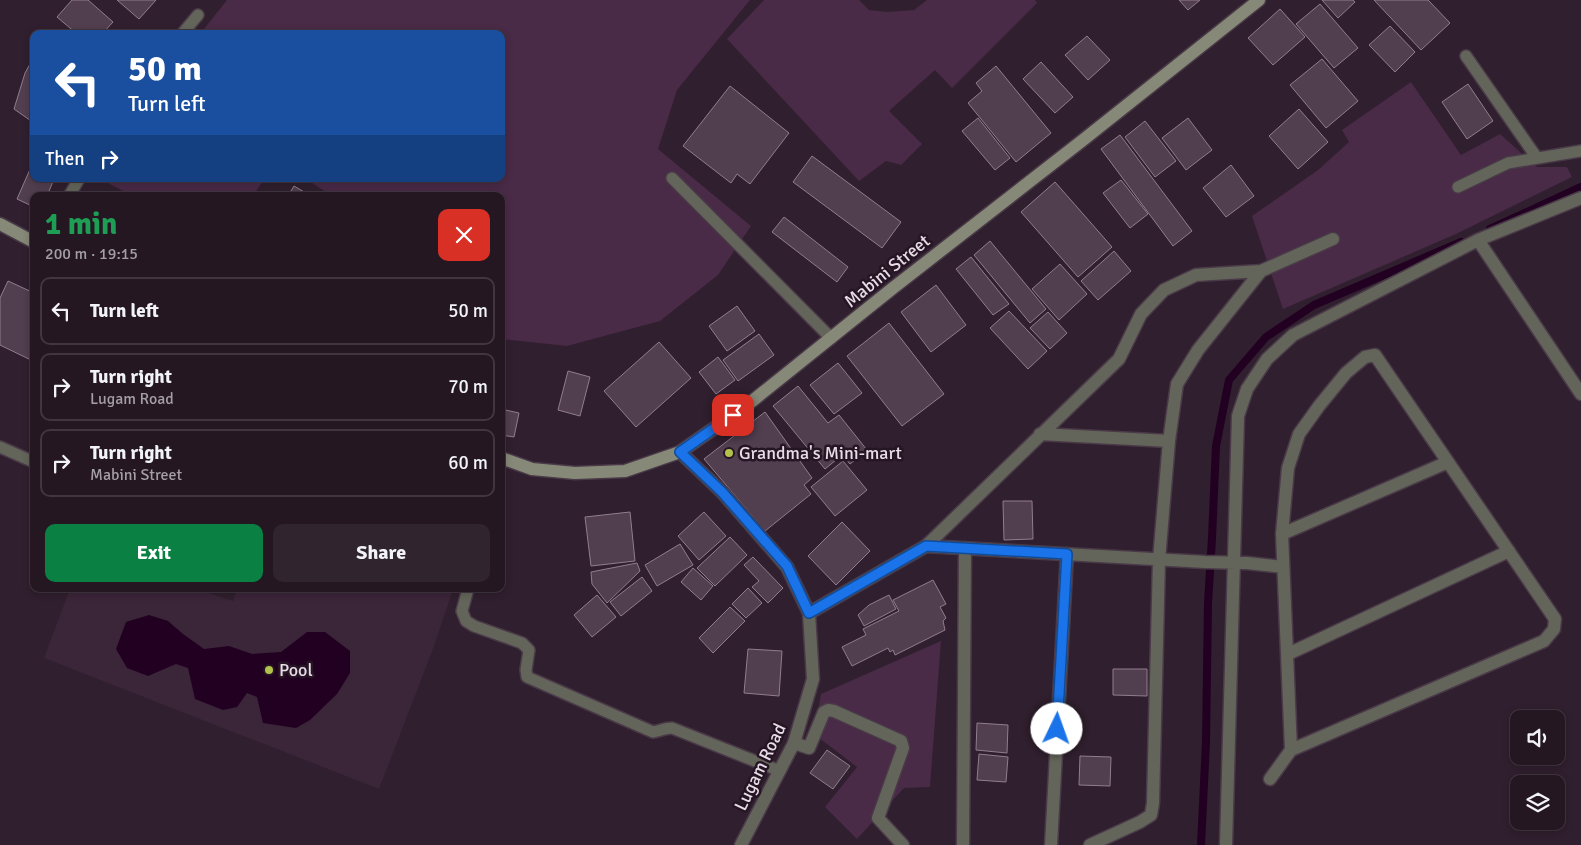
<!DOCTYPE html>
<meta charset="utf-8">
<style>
:root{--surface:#241722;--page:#30242f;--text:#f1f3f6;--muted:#a39fa5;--line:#413640;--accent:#0b8043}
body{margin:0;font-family:Signika,sans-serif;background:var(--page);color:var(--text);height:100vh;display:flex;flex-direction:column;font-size:19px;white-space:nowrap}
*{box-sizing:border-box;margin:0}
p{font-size:16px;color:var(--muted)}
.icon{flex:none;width:28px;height:28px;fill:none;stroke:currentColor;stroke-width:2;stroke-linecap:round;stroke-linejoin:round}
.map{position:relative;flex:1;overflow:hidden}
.drawer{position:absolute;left:30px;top:192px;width:475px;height:400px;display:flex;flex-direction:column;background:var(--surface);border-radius:10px;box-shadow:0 2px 8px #0003,0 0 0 1px var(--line)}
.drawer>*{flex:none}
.hud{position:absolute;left:30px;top:30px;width:475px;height:152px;border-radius:10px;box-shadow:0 2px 8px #0003,0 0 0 1px var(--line);background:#1a4fa0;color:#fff;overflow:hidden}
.tools{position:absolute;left:1510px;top:710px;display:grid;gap:10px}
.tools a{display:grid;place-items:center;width:55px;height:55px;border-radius:10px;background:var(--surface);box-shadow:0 2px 8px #0003,0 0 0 1px var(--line);font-size:25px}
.pin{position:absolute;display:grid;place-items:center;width:42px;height:42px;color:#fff;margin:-21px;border-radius:10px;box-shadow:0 2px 8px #0006}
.me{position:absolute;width:55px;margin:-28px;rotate:3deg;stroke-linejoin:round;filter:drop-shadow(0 0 4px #0008)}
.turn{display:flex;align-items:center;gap:18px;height:105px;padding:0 15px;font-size:22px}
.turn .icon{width:65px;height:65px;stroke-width:2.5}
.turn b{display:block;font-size:35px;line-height:42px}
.then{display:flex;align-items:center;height:48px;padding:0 15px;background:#0003;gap:10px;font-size:19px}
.round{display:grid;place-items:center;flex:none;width:52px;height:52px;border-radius:10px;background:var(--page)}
.headline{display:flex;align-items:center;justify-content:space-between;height:85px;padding:0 15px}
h1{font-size:30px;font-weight:700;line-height:38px;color:#1e9e55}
.primary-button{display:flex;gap:10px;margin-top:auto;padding:10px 15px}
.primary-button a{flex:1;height:58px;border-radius:10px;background:var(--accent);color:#fff;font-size:20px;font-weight:700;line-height:58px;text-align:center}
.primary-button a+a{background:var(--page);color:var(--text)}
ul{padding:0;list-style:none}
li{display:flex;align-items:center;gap:15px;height:68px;margin:0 10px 8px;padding:0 5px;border:2px solid var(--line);border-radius:10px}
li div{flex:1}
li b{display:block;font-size:19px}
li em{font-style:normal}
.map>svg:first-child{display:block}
</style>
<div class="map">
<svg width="1581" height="845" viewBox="0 0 1581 845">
<rect width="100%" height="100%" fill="#301f2e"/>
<path fill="#3b2539" d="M70 589H196L233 601 237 589H453L433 649 379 789 44 658Z"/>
<path fill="#492a47" d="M227 0H750L677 90 658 149 751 226 718 275 660 321 567 346 501 339V196H332L306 179H501V34H200Z
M764 0H859L869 10 887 12 914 10 927 0H1035L1037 3 952 88 935 70 889 111 922 144 901 165 886 161 859 181 727 39Z
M1411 82 1461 155 1500 134 1537 167H1567L1572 177 1456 234 1283 309 1252 216 1318 170 1349 142 1342 130Z
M100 179H264L253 196H133Z
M941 641 930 787 904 788 857 839 825 807 857 767 814 734 821 694Z"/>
<path fill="#220021" d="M149 615 168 621 183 634 204 649 229 646 252 654 281 652 307 632H325L350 651V673L337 694 310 720 296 728 263 723 257 697 247 693 237 707 223 710 195 699 188 668 176 664 148 676 127 668 116 649 126 622Z"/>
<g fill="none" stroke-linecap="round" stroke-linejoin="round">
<path stroke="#220021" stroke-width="8" d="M1490 229 1581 187
M1201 845 1206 742 1208 603 1212 538 1216 446 1229 380 1266 337 1314 305 1461 242"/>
</g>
<path fill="#513e4f" stroke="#927d8f" d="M72 0H88L113 22 102 34H77L57 17Z
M117 0H156L139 19Z
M1179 0H1200L1188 10Z
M1322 0H1353L1355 2 1338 18Z
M1374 0H1428L1450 23 1421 50Z
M1320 4 1358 48 1334 68 1296 24Z
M1280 9 1305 37 1273 65 1248 38Z
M1390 26 1415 52 1395 72 1369 45Z
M1087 36 1110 60 1088 80 1065 55Z
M34 57V123L14 109 25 73Z
M1322 59 1358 101 1326 128 1290 85Z
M1041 62 1073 97 1055 113 1023 79Z
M996 66 1051 133 1016 162 968 103 982 91 976 83Z
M1468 84 1493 121 1467 139 1442 102Z
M730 86 789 133 750 184 737 174 731 183 683 146Z
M1299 109 1328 142 1298 169 1269 136Z
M978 118 1010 158 995 170 962 131Z
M1188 118 1212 150 1186 170 1162 138Z
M1145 121 1176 161 1155 177 1125 137Z
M1120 135 1192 231 1173 246 1101 149Z
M812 156 901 222 882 248 793 182Z
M1231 165 1254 196 1226 217 1203 188Z
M31 167 34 169V179H54L47 196H34V207L17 199Z
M1121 180 1148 214 1130 228 1103 193Z
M1055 182 1112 247 1078 277 1021 212Z
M294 186 311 196H288Z
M784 217 848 267 837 282 772 232Z
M990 241 1046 309 1030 323 974 255Z
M1114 251 1131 271 1098 300 1081 281Z
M971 257 1009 304 993 315 956 269Z
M1060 264 1087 294 1059 320 1032 289Z
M8 281 34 293 33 361 0 345V298Z
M936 285 966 325 931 352 901 312Z
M737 306 755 331 727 351 709 326Z
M1009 311 1047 351 1028 369 990 328Z
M1048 312 1067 333 1050 349 1030 328Z
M889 323 944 394 902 426 847 356Z
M759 334 774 355 738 381 723 360Z
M659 342 691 378 636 427 604 391Z
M718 357 735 380 716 394 699 372Z
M838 363 862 393 834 414 810 385Z
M568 371 590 377 580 416 558 410Z
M798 386 828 423 839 415 867 450 850 464 842 455 825 469 773 406Z
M501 409 519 413 514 437 501 435Z
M765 412 812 478 804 485 811 494 765 531 704 459Z
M843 461 867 490 835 516 811 487Z
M1003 501H1032L1033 539 1004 540Z
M630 512 635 561 591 566 585 517Z
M704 512 726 536 699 560 678 536Z
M842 522 870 551 836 585 808 556Z
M730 537 747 555 715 586 697 568Z
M680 544 693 565 657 586 645 565Z
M753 557 783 588 768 603 752 587 759 581 744 565Z
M637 563 640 571 607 603 592 584 591 572Z
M693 568 713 586 701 600 681 582Z
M642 577 652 591 621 616 610 602Z
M933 580 946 604 940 607 946 618 943 621 945 630 895 655 893 650 890 652 888 648 852 666 842 647 866 635 863 629 899 611 893 600Z
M748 588 762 603 746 618 732 604Z
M597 595 616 617 592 637 574 615Z
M889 595 896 609 864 626 858 615 869 605Z
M730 607 745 621 713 653 699 638Z
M748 649 782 651 779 696 744 693Z
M1113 669H1147V696L1113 695Z
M977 723 1008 725 1007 753 976 750Z
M827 750 850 766 833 789 810 773Z
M979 754 1008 757 1006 782 977 780Z
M1080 756 1111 757 1110 786 1079 785Z"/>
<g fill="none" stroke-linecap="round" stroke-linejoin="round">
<defs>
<path id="service" d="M182 34 198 15
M1466 56 1537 158
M672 178 831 338
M1458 187 1508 163 1581 151
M69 196 79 179
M0 447 34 462
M468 589 462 611 466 621 474 626 522 643 529 650 526 670 527 677 653 732C660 731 665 728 672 728L780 771"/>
<path id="minor" d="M1478 240 1581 394
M1040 434 1169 441
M1282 534 1448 462
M926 546 1119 359 1141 314 1164 290 1196 275 1261 271 1333 239
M809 613 926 546 1205 562 1247 563 1283 567
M1288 654 1509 551
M794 743 809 748 824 712 828 710 834 711 901 741 903 748 878 818 903 845
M1270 779 1291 750 1544 641 1554 629 1555 619 1375 355 1365 357 1346 373 1319 406 1299 434 1288 468 1282 534 1291 750
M963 845 965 548
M1051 845 1067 554
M1090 845 1140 822 1151 815 1153 803 1159 560 1169 441 1177 384 1198 350 1261 271
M1226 845 1238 416 1247 389 1267 359 1293 335 1478 240 1581 198"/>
<path id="tertiary" d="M680 452 722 492 787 567 809 613 813 679 794 743 741 845"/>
<path id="secondary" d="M0 224 34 242
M501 458 532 469 575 473 625 471 680 452 746 406 893 288 1083 140 1259 0"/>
</defs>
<use href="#service" stroke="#4a3a48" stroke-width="14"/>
<use href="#minor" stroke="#4a3a48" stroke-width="15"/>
<use href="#tertiary" stroke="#4a3a48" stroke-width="15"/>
<use href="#secondary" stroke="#4a3a48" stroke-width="15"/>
<use href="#service" stroke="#63655a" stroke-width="11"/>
<use href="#minor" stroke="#63655a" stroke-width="12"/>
<use href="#tertiary" stroke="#63655a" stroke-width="12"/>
<use href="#secondary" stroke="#868978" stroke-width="12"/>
</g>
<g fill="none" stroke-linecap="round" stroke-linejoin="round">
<defs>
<path id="route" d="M733 415 680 452 722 492 787 566 809 613 926 546 1067 554 1057 729"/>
</defs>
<use href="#route" stroke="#114b97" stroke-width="12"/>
<use href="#route" stroke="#1a73e8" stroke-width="9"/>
</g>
<g fill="#b3c24b" stroke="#261524" stroke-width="2">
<circle cx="729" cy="453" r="5"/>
<circle cx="269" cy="670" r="5"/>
</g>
<g text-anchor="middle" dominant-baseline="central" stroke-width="5" stroke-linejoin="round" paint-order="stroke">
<g font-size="18" fill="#e8dde7" stroke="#261524">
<text transform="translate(887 271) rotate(-39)">Mabini Street</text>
<text transform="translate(760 767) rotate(-64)">Lugam Road</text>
</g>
<g font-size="18" fill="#e8dde7" stroke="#261524" text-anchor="start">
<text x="739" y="453">Grandma's Mini-mart</text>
<text x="279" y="670">Pool</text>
</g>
</g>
</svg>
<div class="tools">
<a><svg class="icon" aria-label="sound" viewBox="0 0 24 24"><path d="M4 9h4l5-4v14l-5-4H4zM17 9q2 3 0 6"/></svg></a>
<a><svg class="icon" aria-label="layers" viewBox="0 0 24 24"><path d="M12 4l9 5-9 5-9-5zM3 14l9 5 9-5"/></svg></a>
</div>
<div class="pin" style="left:733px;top:415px;background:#d93025"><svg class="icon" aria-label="arrive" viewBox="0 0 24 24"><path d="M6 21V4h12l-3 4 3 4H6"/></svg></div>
<svg class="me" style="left:1057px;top:729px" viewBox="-20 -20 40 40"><circle r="19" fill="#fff"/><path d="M0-13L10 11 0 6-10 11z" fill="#1a73e8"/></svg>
<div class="hud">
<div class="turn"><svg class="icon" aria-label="left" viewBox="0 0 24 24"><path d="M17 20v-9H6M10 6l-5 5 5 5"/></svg><div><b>50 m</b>Turn left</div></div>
<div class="then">Then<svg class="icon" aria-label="right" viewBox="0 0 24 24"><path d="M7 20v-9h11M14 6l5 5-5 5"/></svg></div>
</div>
<section class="drawer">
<div class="headline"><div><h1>1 min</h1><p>200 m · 19:15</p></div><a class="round" style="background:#d93025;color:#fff"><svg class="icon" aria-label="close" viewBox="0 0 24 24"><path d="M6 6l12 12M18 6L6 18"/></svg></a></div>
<ul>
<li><svg class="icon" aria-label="left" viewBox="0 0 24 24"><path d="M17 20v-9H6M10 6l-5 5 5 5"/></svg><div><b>Turn left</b></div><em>50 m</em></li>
<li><svg class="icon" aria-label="right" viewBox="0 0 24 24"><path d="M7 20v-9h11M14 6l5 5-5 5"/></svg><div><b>Turn right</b><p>Lugam Road</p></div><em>70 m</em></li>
<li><svg class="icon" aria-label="right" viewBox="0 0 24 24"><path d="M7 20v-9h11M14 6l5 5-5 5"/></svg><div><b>Turn right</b><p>Mabini Street</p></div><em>60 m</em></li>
</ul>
<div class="primary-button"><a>Exit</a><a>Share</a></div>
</section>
</div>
